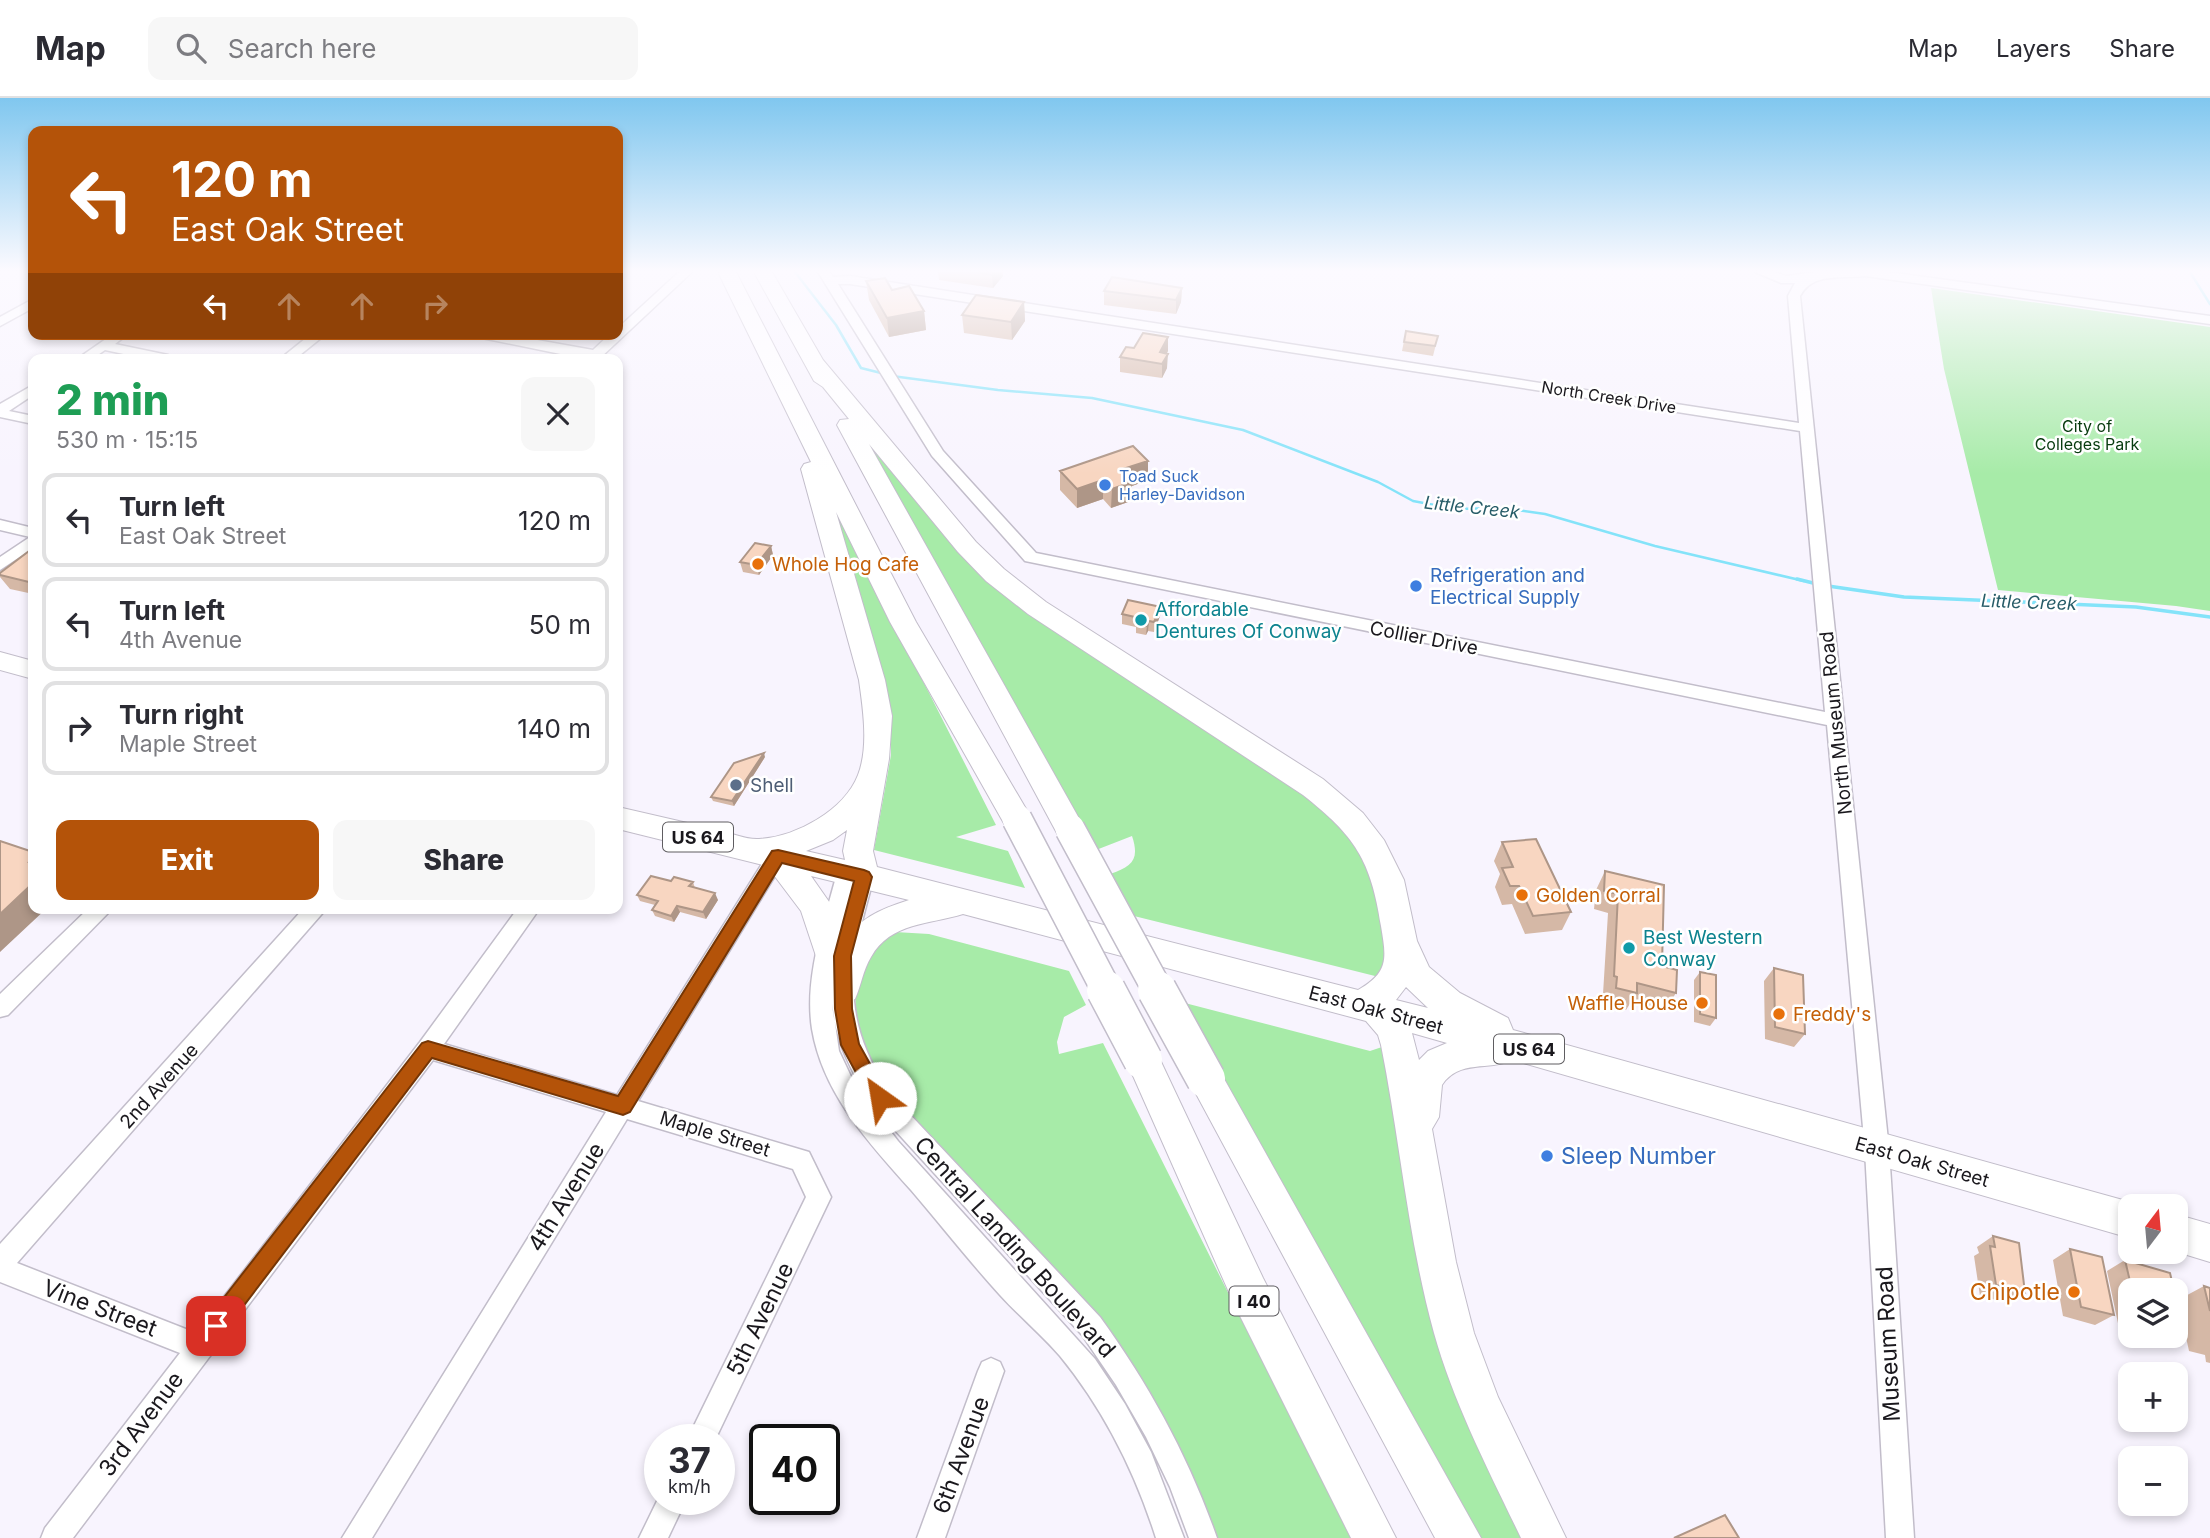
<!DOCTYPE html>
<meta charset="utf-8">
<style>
:root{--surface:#fff;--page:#f7f7f7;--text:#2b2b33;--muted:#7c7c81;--line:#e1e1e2;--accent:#b45309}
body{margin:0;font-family:Inter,sans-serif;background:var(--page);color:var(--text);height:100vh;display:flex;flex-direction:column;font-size:26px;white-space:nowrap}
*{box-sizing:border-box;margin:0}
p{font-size:23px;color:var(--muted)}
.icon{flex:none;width:38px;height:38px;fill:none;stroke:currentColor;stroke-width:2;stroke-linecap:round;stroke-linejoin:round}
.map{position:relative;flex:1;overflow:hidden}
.details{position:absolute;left:28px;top:256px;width:595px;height:560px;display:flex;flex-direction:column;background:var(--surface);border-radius:14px;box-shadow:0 4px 10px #0003}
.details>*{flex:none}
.top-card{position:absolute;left:28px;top:28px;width:595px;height:214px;border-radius:14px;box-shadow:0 4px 10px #0003;background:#b45309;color:#fff;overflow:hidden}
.needle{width:46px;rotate:16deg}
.fabs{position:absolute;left:2118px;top:1096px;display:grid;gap:14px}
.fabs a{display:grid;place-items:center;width:70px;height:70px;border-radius:14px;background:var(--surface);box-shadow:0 4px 10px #0003;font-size:35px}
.speed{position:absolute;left:644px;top:1326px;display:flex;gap:14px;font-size:35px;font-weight:700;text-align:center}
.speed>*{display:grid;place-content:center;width:91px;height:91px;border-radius:50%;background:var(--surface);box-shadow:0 4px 10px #0003;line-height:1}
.speed small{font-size:18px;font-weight:400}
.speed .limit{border:4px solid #111;border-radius:10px;background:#fff;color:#111}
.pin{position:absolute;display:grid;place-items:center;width:60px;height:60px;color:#fff;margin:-30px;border-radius:14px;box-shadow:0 4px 10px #0006}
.me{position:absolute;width:77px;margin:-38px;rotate:328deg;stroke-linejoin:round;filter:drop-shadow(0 0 5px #0008)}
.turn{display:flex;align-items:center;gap:24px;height:147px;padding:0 28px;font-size:32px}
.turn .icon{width:91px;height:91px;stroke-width:2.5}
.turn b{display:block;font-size:49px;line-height:60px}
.lanes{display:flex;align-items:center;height:66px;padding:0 28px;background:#0003;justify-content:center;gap:35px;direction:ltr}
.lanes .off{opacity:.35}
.round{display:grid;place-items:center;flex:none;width:74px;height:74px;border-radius:14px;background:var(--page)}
.overview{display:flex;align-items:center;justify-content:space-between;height:119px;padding:0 28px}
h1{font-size:42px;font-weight:800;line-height:52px;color:#1e9e55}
.action{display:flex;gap:14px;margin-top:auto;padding:14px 28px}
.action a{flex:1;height:80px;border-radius:14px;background:var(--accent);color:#fff;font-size:28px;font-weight:800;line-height:80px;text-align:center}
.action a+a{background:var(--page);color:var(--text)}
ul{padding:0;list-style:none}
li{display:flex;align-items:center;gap:21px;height:94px;margin:0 14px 10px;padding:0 14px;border:4px solid var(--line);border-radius:14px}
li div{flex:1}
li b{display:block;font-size:26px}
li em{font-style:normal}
header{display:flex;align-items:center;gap:42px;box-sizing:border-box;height:98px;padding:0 35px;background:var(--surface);border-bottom:2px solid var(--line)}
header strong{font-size:33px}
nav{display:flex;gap:38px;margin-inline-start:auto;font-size:24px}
.search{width:490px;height:63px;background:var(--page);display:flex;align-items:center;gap:18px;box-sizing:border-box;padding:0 24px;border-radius:14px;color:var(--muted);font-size:26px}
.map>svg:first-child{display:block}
</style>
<header>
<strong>Map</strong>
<div class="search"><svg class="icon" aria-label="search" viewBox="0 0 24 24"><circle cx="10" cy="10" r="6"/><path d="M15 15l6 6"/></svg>Search here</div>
<nav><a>Map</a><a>Layers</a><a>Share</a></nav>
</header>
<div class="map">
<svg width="2210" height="1440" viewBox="0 0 2210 1440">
<rect width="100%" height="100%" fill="#f8f4fe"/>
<path fill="#a7eba8" d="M1931 190 2210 229V513L2176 508 1998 492 1944 271Z
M854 324 957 451 1309 696 1371 763 1390 865 1383 880 1134 818 1110 776C1132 768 1140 762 1132 738L1096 752Z
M822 384 996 727 956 739 1008 753 1025 790 874 752 891 657V628Z
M878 833 929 836 1069 873 1086 907 1064 919 1057 944 1059 956 1103 945 1351 1440H1211L1091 1215 884 988C870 960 852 926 856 894 858 875 872 852 878 833Z
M1181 904 1370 953 1385 948 1530 1440H1481Z"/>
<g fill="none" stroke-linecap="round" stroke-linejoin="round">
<path stroke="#84e3f9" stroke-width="2.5" d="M795 174 836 227 861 270 885 276
M2190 174 2210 206
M892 278 998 292 1092 300 1243 332 1378 384 1413 403 1456 411 1502 410 1545 416 1655 448 1804 483"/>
<path stroke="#84e3f9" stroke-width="3.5" d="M1797 481 1817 486
M1828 488 1904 499 2136 509 2210 519"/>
<defs>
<path id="minor" d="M679 174H692L599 261H585L482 240 476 236H504L593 252 610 236H618V230Z
M818 174H830L833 179 850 178 1799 325 1788 198 1795 185H1781L1755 174H1774L1786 178 1816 174H1888L2210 218V226L1865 178C1841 181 1813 174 1800 198L1889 1052 1914 1440H1886L1865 1052 1827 627 1025 463 932 358ZM838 186H850L1800 333 1825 614 1036 455 943 353Z
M33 201V210L0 228V219Z
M113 236H128L115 246 168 257 174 261H147L105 252 92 261H77Z
M311 236H326L295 261H280Z
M33 287V297L9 313 33 318V326L0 319V306Z
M0 422 33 430V450L0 472V459L30 439 0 432Z
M777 750 784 753 787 758 784 763 638 1003 809 1054 831 1099 715 1342H687L806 1099 793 1071 627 1021 372 1440H342L606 1014 433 962 73 1440H41L45 1430 180 1255 0 1184V1146L304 810H327L17 1165 196 1235 420 944 518 810H540L444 946 617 997 770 753Z
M847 767 854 769 857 774 864 771 871 773 874 779C850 864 838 914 888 993L1100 1219C1150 1288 1189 1360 1217 1440H1189L1170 1389 1146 1339 1116 1287 1082 1237 872 1007C852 975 835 943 832 905L839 953 855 987 898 1043 1095 1261 1125 1306 1151 1354 1184 1440H1156C1135 1374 1104 1312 1060 1258 1041 1236 1019 1218 1000 1197 969 1163 941 1127 911 1092 869 1045 823 996 812 931 804 879 824 825 837 775L840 769Z
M89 810H113L8 917 0 919V896Z
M991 1260 1000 1264 1004 1273 945 1440H917L978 1273 982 1264Z
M660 1397V1402H686L668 1440H639Z"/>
<path id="highway" d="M718 174H736L916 524 1032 721 1028 729 1017 732 1006 729 890 524 836 414 885 582 892 618 889 661 873 753 877 769 1358 892C1390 874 1386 859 1381 828 1371 762 1355 738 1303 697L1028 516 986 483 958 454 869 346 1085 731 1081 739 1070 743 1059 739 837 327 840 322 849 321 823 289 814 283 754 174H772L823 262 976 444 1004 471 1046 504 1323 681 1363 715 1384 742 1404 782 1417 843 1429 869 1460 895 1508 920 1513 932 2130 1104 2140 1108H2130V1140L1513 962C1489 973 1459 961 1442 987L1439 1019 1432 1031 1456 1164 1474 1235 1498 1299 1566 1440H1521C1489 1373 1454 1306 1434 1235 1408 1141 1400 1042 1381 947L1378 937 1366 923 963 816C928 827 891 824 871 859 863 872 861 888 855 901L843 905 831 901 826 891 837 861 828 865 817 861 801 813 767 768 618 731V709C653 717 687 725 722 733 733 736 748 742 759 741 795 739 844 713 858 677 869 649 863 611 859 582L801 371 804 366 811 364ZM847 732 843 753 845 762 806 753 833 742ZM811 778 909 802C881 811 857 820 843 848L832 808ZM1406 889 1428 910 1396 902ZM1412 935 1447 945 1428 953 1419 962Z
M0 554 33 563V581L0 572Z
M1143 947 1155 951 1263 1180 1396 1440H1351L1235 1208 1126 962 1131 951Z
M1206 965 1218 970 1481 1440H1435L1194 992 1188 981 1194 970Z
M2175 1116 2210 1126V1164L2174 1153Z"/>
</defs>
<use href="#minor" stroke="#c2bdca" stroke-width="3"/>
<use href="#highway" stroke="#c2bdca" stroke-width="2"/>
<use href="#minor" fill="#fff" fill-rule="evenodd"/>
<use href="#highway" fill="#fff" fill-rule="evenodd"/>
<defs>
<path id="highway-bridge-far1" d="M1017 721 1107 893
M1070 731 1158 893"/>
<path id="highway-bridge" d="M1106 892 1143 962
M1157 892 1206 981"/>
</defs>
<use href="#highway-bridge-far1" stroke="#c2bdca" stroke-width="32" stroke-linecap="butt"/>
<use href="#highway-bridge" stroke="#c2bdca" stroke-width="41" stroke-linecap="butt"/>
<use href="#highway-bridge-far1" stroke="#fff" stroke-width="29"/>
<use href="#highway-bridge" stroke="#fff" stroke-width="38"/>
</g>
<path fill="#d5b8a6" d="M938 174H1002L1003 178 993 190 939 182Z
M866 183 892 192 924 213 926 232 889 239 869 202Z
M1182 190 1181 204 1176 216 1104 207V193Z
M1024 204 1025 223 1012 242 964 235 962 217Z
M1406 233 1438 238 1433 258 1402 253Z
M1168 239V253L1166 255 1167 270 1162 280 1120 274V259L1134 250Z
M1060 373 1148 382 1132 388 1131 403 1111 410 1103 401 1077 410 1060 392Z
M771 448 773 457 759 477 743 474 740 464Z
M33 450V496L10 491 0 479V475Z
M1161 509 1160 518 1154 534 1148 533 1146 537 1136 535V529L1122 526V516Z
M765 659 734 708 713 703 711 699Z
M1502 744 1571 814 1562 832 1525 836 1512 806 1502 807 1495 789 1500 776 1494 763Z
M1605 773 1662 868 1676 895 1665 912 1631 904 1626 912 1606 907V896H1603L1608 815 1594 811 1596 792Z
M671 783 693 784 695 790 718 802 706 821 680 814 674 824 655 818 652 812 655 807 640 803 637 797Z
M1774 870 1805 936 1794 949 1765 941 1764 883Z
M1700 874 1716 920 1710 928 1694 924V882Z
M1993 1138 2025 1195 2008 1205 1980 1198 1974 1158 1979 1155 1977 1149Z
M2070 1151 2114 1217 2095 1227 2063 1218 2053 1162Z
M2125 1162 2174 1192H2130V1233L2119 1230 2107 1173Z
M2204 1188 2210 1190V1265L2206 1264 2205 1257 2189 1253 2178 1202Z
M2175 1195 2184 1233 2164 1243 2145 1237H2175Z"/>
<path fill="#ae9687" d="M994 174H1002L1003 178 993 190 992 177Z
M1182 190 1181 204 1176 216V202Z
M1024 204 1025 223 1012 242 1011 224Z
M924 213 926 232 889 239 887 220Z
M1168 239V253L1161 266 1160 254Z
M1168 256 1167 270 1162 280V266Z
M1148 363V382L1132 388 1131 403 1111 410 1112 391 1120 372Z
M1103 382V401L1077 410V391Z
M771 448 773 457 759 477 756 467Z
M1161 509 1160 518 1154 534V524Z
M1149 523 1148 533 1146 537 1147 528Z
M764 655 765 659 734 708 732 703Z
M33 785V810H47L0 854V816Z
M715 795 718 802 706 821 703 814Z
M677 808 680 814 674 824 671 818Z"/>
<path fill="#f8d6c1" stroke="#ae9687" stroke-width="2" d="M976 174H994L992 177Z
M1112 179 1182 190 1176 202 1104 193Z
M885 180 892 192 909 188 924 213 887 220 866 183Z
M976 197 1024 204 1011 224 962 217Z
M1406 233 1438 238 1435 248 1404 244Z
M1143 235 1168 239 1160 254 1168 256 1162 266 1120 259 1126 249 1134 250Z
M1133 348 1148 363 1120 372 1132 384 1112 391 1103 382 1077 391 1060 373Z
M755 445 771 448 756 467 740 464Z
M33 450V485L0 477V475Z
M1128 502 1161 509 1154 524 1149 523 1147 528 1136 526 1139 520 1122 516Z
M764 655 732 703 711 699 734 665Z
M1536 741 1571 814 1533 818 1519 788H1510L1502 770 1513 769 1502 744Z
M0 743 33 754V760L29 764 33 765V785L0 816Z
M1605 773 1664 787 1662 868 1677 872 1676 895 1637 885V895L1616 890 1617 879 1614 878 1618 796 1604 793Z
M651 778 671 783 674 779 693 784 689 788 715 795 703 814 677 808 671 818 652 812 658 803 637 797Z
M1774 870 1803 877 1805 936 1775 929Z
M1700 874 1716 877V920L1700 916Z
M1993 1138 2019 1145 2025 1195 1996 1187 1990 1148 1995 1149Z
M2070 1151 2102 1159 2114 1217 2081 1209Z
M2125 1162 2170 1175 2174 1192H2132Z
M2204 1188 2210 1190V1213Z
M2175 1195 2184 1233 2175 1231Z
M1725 1417 1739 1440H1674Z"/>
<linearGradient id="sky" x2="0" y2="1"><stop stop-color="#80c7ef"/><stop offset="0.46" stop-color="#fcfaff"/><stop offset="1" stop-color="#fcfaff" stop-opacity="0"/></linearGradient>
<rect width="2210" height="376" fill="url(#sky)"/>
<path fill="#b45309" stroke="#753606" stroke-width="2" d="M778 752 864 772 869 774 872 779 851 858 852 911 859 946 889 1000 886 1006 880 1009 873 1006 841 947 835 911 834 858 854 783 782 765 630 1014 623 1017 432 960 223 1235 216 1238 208 1235 205 1228 208 1220 422 945 428 943 618 998 772 753Z"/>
<g fill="#3f7fe0" stroke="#fff" stroke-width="2.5">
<circle cx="1105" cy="387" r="7"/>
<circle cx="1416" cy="488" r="7"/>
<circle cx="1547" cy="1058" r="7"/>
</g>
<g fill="#e8710a" stroke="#fff" stroke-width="2.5">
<circle cx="758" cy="466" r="7"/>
<circle cx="1522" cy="797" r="7"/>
<circle cx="1702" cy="905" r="7"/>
<circle cx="1779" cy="916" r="7"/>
<circle cx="2074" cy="1194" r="7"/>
</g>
<g fill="#0f9aa8" stroke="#fff" stroke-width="2.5">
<circle cx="1141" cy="522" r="7"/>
<circle cx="1629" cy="850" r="7"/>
</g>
<circle fill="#5c6f8a" stroke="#fff" stroke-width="2.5" cx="736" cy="687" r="7"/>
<g text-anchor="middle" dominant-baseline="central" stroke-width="5" stroke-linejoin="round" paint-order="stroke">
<g font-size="16" fill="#1a181d" stroke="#fff">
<text transform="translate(1609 299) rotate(9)">North Creek Drive</text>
</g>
<g font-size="16" fill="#083b0f" stroke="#fff">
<text x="2087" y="328">City of<tspan x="2087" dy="18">Colleges Park</tspan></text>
</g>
<g font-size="16" fill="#366cbe" stroke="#fff" text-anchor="start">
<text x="1119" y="378">Toad Suck<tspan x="1119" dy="18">Harley-Davidson</tspan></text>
</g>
<g font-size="18" font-style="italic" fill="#275c68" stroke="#fff">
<text transform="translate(1472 409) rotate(6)">Little Creek</text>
<text transform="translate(2029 504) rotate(2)">Little Creek</text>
</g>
<g fill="#fff" stroke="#5f5d61" stroke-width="2">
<rect x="663" y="724.5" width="70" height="29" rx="5"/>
<rect x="1494" y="936.5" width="70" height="29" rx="5"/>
<rect x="1229.5" y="1188.5" width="49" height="29" rx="5"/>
</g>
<g font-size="18" font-weight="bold" fill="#1a181d">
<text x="698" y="739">US 64</text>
<text x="1529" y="951">US 64</text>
<text x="1254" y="1203">I 40</text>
</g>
<g font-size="19" fill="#c56008" stroke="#fff" text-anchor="start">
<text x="772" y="466">Whole Hog Cafe</text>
<text x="1536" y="797">Golden Corral</text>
<text x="1688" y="905" text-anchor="end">Waffle House</text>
<text x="1793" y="916">Freddy's</text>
</g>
<g font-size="19" fill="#366cbe" stroke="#fff" text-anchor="start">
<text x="1430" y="477">Refrigeration and<tspan x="1430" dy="22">Electrical Supply</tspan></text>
</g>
<g font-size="19" fill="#0d838f" stroke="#fff" text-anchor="start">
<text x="1155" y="511">Affordable<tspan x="1155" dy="22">Dentures Of Conway</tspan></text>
<text x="1643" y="839">Best Western<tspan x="1643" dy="22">Conway</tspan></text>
</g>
<g font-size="19" fill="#1a181d" stroke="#fff">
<text transform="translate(1424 540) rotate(11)">Collier Drive</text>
<text transform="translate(1836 625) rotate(-96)">North Museum Road</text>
<text transform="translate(1376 912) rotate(15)">East Oak Street</text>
<text transform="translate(159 988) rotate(-48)">2nd Avenue</text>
<text transform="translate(715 1036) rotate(17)">Maple Street</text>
<text transform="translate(1922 1064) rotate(16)">East Oak Street</text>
</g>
<g font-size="19" fill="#4e5e75" stroke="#fff" text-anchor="start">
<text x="750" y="687">Shell</text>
</g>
<g font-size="23" fill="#366cbe" stroke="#fff" text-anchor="start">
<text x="1561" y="1058">Sleep Number</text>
</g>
<g font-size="23" fill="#1a181d" stroke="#fff">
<text transform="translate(566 1099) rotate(-58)">4th Avenue</text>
<text transform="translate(1015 1149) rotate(48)">Central Landing Boulevard</text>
<text transform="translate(100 1210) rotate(21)">Vine Street</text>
<text transform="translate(760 1221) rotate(-64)">5th Avenue</text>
<text transform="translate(1888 1246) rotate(-93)">Museum Road</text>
<text transform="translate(141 1326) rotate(-53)">3rd Avenue</text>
<text transform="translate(961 1357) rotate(-70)">6th Avenue</text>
</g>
<g font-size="23" fill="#c56008" stroke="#fff" text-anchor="end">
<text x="2060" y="1194">Chipotle</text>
</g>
</g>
</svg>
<div class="fabs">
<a><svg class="needle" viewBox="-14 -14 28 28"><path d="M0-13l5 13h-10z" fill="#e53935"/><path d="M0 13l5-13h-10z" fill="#7c7c81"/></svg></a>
<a><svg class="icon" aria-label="layers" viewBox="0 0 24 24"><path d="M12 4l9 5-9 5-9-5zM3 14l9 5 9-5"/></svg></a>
<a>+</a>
<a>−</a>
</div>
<div class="speed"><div>37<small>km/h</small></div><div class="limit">40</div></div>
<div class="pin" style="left:216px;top:1228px;background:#d93025"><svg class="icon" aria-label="arrive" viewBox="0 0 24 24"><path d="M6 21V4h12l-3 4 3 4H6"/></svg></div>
<svg class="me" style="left:880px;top:1000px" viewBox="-20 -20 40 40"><circle r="19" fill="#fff"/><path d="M0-13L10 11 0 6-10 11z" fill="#b45309"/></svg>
<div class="top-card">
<div class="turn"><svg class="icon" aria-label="left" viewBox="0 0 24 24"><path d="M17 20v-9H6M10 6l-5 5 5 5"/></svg><div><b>120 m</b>East Oak Street</div></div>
<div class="lanes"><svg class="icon" aria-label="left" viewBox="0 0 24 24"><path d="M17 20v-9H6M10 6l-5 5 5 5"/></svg><svg class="icon off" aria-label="ahead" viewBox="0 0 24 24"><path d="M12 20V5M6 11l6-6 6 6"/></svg><svg class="icon off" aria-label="ahead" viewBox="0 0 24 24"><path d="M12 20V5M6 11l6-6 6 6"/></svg><svg class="icon off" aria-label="right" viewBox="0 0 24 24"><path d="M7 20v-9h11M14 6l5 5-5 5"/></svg></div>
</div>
<section class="details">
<div class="overview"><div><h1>2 min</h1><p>530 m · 15:15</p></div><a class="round"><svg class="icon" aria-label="close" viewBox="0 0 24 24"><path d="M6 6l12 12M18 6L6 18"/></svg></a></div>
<ul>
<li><svg class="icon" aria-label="left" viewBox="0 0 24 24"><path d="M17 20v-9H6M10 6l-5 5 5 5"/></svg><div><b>Turn left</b><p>East Oak Street</p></div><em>120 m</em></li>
<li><svg class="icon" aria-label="left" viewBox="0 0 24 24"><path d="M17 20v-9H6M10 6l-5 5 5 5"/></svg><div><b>Turn left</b><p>4th Avenue</p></div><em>50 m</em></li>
<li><svg class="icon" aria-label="right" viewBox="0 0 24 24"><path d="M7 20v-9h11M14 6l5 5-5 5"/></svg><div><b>Turn right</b><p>Maple Street</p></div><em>140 m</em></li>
</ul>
<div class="action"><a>Exit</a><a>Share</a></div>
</section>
</div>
